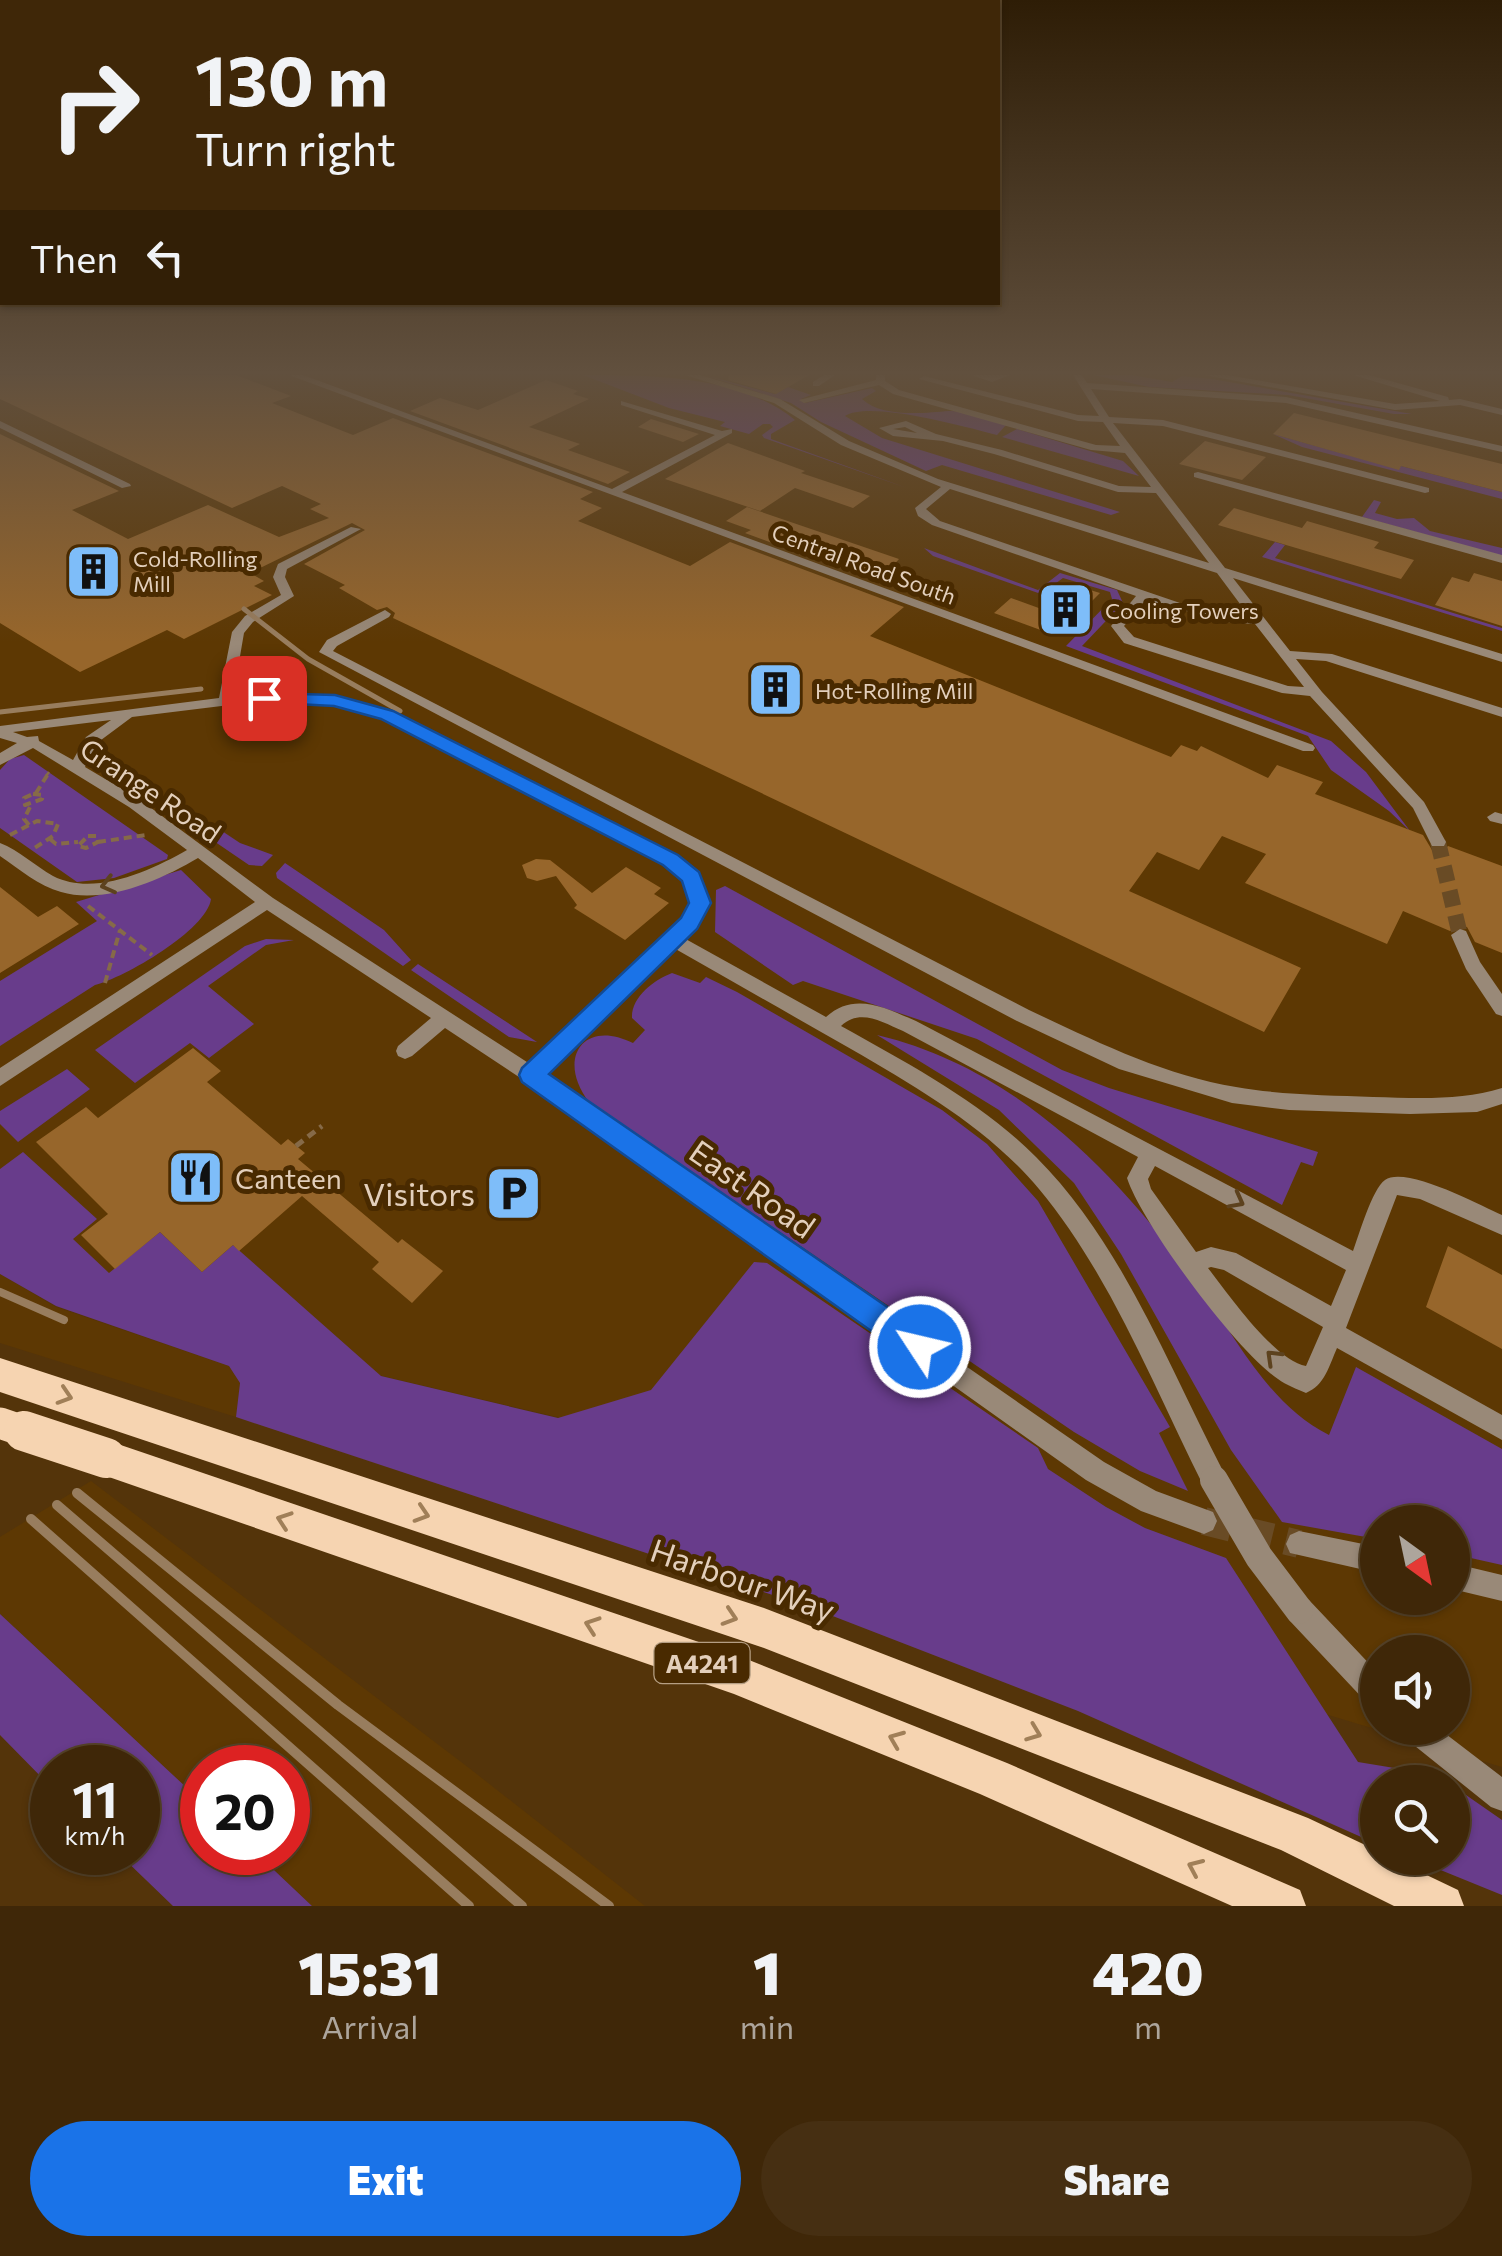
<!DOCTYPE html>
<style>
:root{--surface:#3f2708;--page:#462f12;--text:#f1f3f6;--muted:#ada59c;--line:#584429;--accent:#1a73e8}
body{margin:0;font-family:Commissioner,sans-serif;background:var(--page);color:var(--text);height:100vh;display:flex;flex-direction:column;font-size:38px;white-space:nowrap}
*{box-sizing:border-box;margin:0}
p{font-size:32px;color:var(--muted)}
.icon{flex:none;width:55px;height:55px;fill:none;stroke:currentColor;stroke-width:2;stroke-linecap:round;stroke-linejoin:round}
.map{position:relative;height:1906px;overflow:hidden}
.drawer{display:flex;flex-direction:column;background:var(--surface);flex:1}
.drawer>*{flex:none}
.top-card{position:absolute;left:0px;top:0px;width:1000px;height:305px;box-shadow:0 2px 8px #0004,0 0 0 2px var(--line);background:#3f2708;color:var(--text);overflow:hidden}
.needle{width:65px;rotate:147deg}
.tools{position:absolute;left:1360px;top:1505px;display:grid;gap:20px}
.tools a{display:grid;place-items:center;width:110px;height:110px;border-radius:50%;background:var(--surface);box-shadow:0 2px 8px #0004,0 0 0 2px var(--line);font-size:50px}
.speed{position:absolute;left:30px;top:1745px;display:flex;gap:20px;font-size:50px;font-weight:700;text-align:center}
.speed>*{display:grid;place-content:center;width:130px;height:130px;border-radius:50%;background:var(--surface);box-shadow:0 2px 8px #0004,0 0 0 2px var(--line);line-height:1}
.speed small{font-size:25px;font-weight:400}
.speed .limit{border:15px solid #d22;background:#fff;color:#111}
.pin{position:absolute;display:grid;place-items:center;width:85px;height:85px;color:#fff;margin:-42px;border-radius:20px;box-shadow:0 5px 15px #0006}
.me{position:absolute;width:110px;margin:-55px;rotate:305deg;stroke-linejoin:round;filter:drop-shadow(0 0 8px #0008)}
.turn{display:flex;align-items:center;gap:35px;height:210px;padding:0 30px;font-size:45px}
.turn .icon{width:130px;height:130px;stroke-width:2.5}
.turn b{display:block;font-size:70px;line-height:85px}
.then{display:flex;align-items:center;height:95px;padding:0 30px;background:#0003;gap:20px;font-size:38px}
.eta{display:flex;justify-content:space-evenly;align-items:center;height:170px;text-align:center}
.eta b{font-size:60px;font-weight:800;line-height:70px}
.cta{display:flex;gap:20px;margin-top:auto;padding:20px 30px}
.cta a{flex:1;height:115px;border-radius:60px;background:var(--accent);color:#fff;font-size:40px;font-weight:800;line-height:115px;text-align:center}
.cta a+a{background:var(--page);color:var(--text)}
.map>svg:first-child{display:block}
</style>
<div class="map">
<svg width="1502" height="1906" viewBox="0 0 1502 1906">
<rect width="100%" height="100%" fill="#54340a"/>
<path fill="#5d3803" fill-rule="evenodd" d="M0 375H1502V1767L1238 1688 900 1497 382 1376 0 1248ZM1378 1522H1452V1598H1378ZM1378 1652H1452V1728H1378Z
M0 1274 56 1307 229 1366 240 1383 236 1417 0 1343Z
M91 1481 469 1768 645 1906H312L256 1853 288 1852V1768H202V1802L0 1614V1537Z"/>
<path fill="#683c8b" d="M583 375C651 375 739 375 795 420L771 434V439L907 488 764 438 762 435 773 427 770 424H763L749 434 720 426 725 422 669 408Z
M704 375 775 394 788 387 811 395 801 399 805 403 872 388 876 391 862 399C882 418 924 413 949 411 967 410 989 421 1006 425L997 435C966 427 869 400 845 416L882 438 1120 512 1111 515 942 465 926 471 821 422 791 403Z
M1093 375H1132L1172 382 1182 376 1212 379 1412 414H1394L1288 395 1149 387Z
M1017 429 1123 461 1139 476 1002 437Z
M1273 434 1398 469 1401 466 1502 492V499L1302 447Z
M1374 500 1381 502 1375 513 1397 519 1414 518 1430 531 1502 548V556L1362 517Z
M1275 542 1285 545 1275 558 1502 628V631L1262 557Z
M924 548 1038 590 1060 573 1117 590 1123 603 1082 646 1331 741 1366 772 1410 831 1389 811 1331 770 1308 736 1066 646 1112 599 1110 592 1063 578 1041 594 933 556Z
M24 755 168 855 167 859 114 878 77 882 0 828V770L10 759Z
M195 813 240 843 273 855 262 866 249 865 183 820Z
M285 863 384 930 411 960 403 966 277 878 276 873Z
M181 870 211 899C207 930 124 978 95 985L0 1046V981L97 921 76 902Z
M725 886 1062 1070 1109 1088 1318 1152 1313 1166 1301 1162 1282 1205 977 1039 803 981 793 985 715 932 716 890Z
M266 939 294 940 266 945 208 986 254 1024 209 1058 190 1043 135 1083 95 1050 245 946Z
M418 964 537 1042 509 1037 411 970Z
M672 973 700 983 706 977 737 992 942 1110 987 1144 1038 1201 1170 1427 1159 1433 1188 1491 1140 1471 1074 1432 589 1102C556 1059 583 1018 633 1043L645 1030 632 1018C631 997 654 980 672 973Z
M877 1035C1020 1069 1123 1179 1204 1294 1241 1346 1271 1406 1329 1435L1356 1367 1502 1449V1565L1453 1554 1452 1522H1378L1377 1539 1282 1522 1231 1450 1121 1254 1074 1183 999 1110Z
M67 1069 90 1089 18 1142 0 1124V1111Z
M23 1152 97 1219 73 1239 109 1273 160 1232 202 1272 233 1245 381 1376 558 1418 651 1390 754 1262 767 1263 1038 1448 1048 1469 1106 1507 1145 1528 1226 1558 1358 1762 1437 1775 1448 1782H1378L1377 1844 1078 1711 812 1608 236 1417 240 1383 229 1366 56 1306 0 1274V1169Z
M0 1614 202 1802V1852L256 1853 312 1906H173L118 1853 138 1852V1768H52V1788L0 1735Z
M1453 1786 1502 1820V1895L1411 1858H1452Z"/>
<path fill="#97662b" d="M0 375H236L291 396 272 403 353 435 393 418 593 492 580 499 602 508 578 521 690 566 730 542 904 607 870 636 1171 757 1181 745 1197 751 1201 746 1268 778 1277 765 1323 782 1315 794 1423 835 1432 850H1444L1448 846 1502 866V953L1475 942 1467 927 1458 926 1450 931 1403 911 1387 944 1245 883 1266 854 1222 836 1199 870 1157 852 1129 891 1301 968 1264 1032 393 618 395 613 387 607 377 610 339 588 345 585 304 564 365 530 352 523 250 573 264 581 254 586 272 595 184 639 167 630 80 672 0 623V434L119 491 72 510 128 539 208 505 279 537 329 518 310 509 321 504 282 486 232 508 0 399Z
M729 375H809L776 394 728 380Z
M546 380 578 391 573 394 589 399 529 427 580 444 568 450 630 472 608 484 410 411 440 398 478 410Z
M1294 413 1502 464V492L1401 466 1399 470 1273 434Z
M651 419 699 434 683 442 638 427Z
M1205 441 1266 457 1242 480 1179 464Z
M728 443 805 471 801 473 870 496 853 508 795 488 760 511 665 479Z
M747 507 899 559 890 569 933 584 918 596 745 533 751 530 726 521Z
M1234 508 1302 528 1307 521 1379 542 1374 548 1414 560 1401 579 1218 525Z
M1474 573 1502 581V626L1435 605 1452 577 1469 582Z
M1074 585 1100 593 1057 636 994 613 1011 598 1047 611Z
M536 859 550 860 592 893 626 867 661 888 654 894 669 903 625 940 574 908 577 905 556 876 537 881 527 878 522 865Z
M0 887 38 917 57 906 79 924 0 973Z
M193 1048 221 1071 207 1082 281 1145 288 1139 305 1153 298 1159 398 1243 402 1239 443 1271 412 1303 372 1269 379 1262 302 1196 239 1251 233 1245 202 1272 160 1232 115 1269 81 1235 108 1214 36 1142 86 1107 98 1118Z
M1448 1246 1502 1275V1349L1426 1307Z"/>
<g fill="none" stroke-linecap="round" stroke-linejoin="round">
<path stroke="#694b25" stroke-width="16" stroke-dasharray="16 9" stroke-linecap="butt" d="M1438 842 1460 935"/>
<path stroke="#694b25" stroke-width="28" stroke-dasharray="28 14" stroke-linecap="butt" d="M1204 1521 1299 1544"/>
<path stroke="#866a48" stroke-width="2.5" stroke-dasharray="5 2.5" stroke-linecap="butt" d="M46 776 49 772"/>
<path stroke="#866a48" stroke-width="4" stroke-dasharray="8 5" stroke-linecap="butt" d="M36 793 48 774
M33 794 43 795 42 799 25 805 24 798Z
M29 825 24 819 31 805
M10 835 37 821 58 824 53 836 33 849
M88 836H97L98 842 86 848 78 846Z
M50 839 56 844 78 842
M98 842 146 835
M88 906 152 955
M105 983 120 930"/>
<path stroke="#866a48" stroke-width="5" stroke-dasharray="9 6" stroke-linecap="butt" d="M296 1146 322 1126"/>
<path fill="#998978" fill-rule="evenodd" d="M289 375H303L612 489 715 435 621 405V401L722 431 732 429V433L622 492 1313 745 1315 748 1313 751H1303Z
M685 375H700L780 399 849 441 938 479 1209 563 1156 493 1118 492 994 454 943 441 893 436 879 428 906 421 936 434 1002 450 1119 486 1151 487 1125 453 1091 450 893 394 879 385 804 403 799 400 876 380V375H885V381L899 390 1096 445 1120 446 1103 422 1078 421 919 379 924 376 1078 415 1099 416 1073 375H1082L1087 383 1286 397 1502 446V452L1286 403 1091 389 1109 417 1163 420 1429 488V492L1425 493 1163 426 1113 423 1225 568 1502 654V662L1233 578 1290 651 1332 654 1502 708V717L1326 661 1296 659 1322 692 1424 802 1446 842 1444 846H1432L1413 808 1310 696 1282 693 1124 643 1111 626 1136 596 932 525 918 516 915 508 941 487 841 445 774 403ZM905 427 917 433 893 429ZM950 489 1217 573 1249 616 1226 614 1180 603 940 521 926 509ZM1146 600 1226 622 1255 624 1304 687 1288 686 1134 637 1124 626Z
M824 375H835L819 386H813V382Z
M971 375H1010L992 382Z
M1204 375H1227L1395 404 1440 401 1353 375H1369L1448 397 1449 400 1460 399 1502 409V415L1460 405 1395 410Z
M0 421 130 484 131 486 122 488 0 428Z
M1198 472 1502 555V563L1194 477V473Z
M351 527 361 529 287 569 285 577 294 596 253 622 244 633 233 697 318 695 357 701 416 722 687 863 708 895 703 916 682 937 826 1017C854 991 886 1008 916 1021L1353 1251C1359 1235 1372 1189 1385 1180 1405 1165 1480 1205 1502 1215V1235L1420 1199 1397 1195 1346 1328 1502 1415V1440L1337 1348C1329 1366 1325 1385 1306 1393 1297 1389 1286 1385 1278 1379 1237 1352 1142 1224 1127 1178L1138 1157 903 1031C882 1022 860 1008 841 1026 909 1064 981 1102 1036 1157 1122 1243 1168 1365 1223 1471L1227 1480 1223 1489 1214 1493 1205 1489C1154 1388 1112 1277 1039 1189 989 1129 918 1088 851 1049 791 1015 732 981 672 947L545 1074 1104 1462 1156 1491 1213 1512 1217 1521 1213 1530 1204 1534 1141 1511 1086 1480 522 1079 445 1028 412 1056 405 1059 398 1056 396 1051 398 1046 431 1018 267 910 0 1086V1068L255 902 198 858C161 880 104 905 61 892 39 886 19 869 0 856V843C19 850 35 866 53 876 94 897 150 871 187 850L129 807 33 748 0 765V753L17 743 0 738V726L219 698 232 632 245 616 281 595 273 577 278 564ZM246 703H318L349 708 406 728 675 871 692 895 689 910 530 1064 273 898 139 799 85 767 97 743 132 717ZM111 720 86 737 73 760 39 741 38 736 27 737 13 732ZM1155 1166 1346 1270 1331 1306 1236 1253 1211 1247 1196 1252 1151 1189 1148 1179ZM1211 1267 1224 1270 1323 1327 1306 1366C1274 1360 1229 1295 1208 1268Z
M385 610 391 614 389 617 337 646 333 651 1029 1010C1095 1041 1163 1075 1236 1087 1281 1095 1327 1095 1373 1097 1416 1098 1461 1101 1502 1088V1104L1477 1112 1410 1114 1289 1110 1232 1103 1119 1069 1015 1020 319 652 327 640Z
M1495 812 1502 814V824L1490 821 1487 817Z
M1460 929 1466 931 1480 962 1502 994V1016L1496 1014 1466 969 1451 935Z
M1299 1531 1378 1547V1573L1290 1553 1286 1544 1290 1535Z
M1452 1563 1502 1575V1601L1452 1589Z
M1299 1596 1309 1600 1378 1673V1708L1368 1704 1289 1620 1285 1610 1289 1600Z
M1401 1728H1438L1502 1777V1811L1491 1807 1405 1738Z"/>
<path fill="#f6d4b1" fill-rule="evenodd" d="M0 1358 764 1608 1308 1818 1378 1851V1858H1391L1458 1890 1464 1906H1394L1281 1850 764 1648 0 1392Z
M106 1440 734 1654 1007 1763 1300 1890 1306 1906H1232L980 1794 734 1694 106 1476 93 1471 88 1458 93 1445Z"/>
<path stroke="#987d5e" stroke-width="5" d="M244 609 308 659 400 711
M0 712 201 689"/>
<path stroke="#987d5e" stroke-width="8" d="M0 1292 64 1320"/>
<path stroke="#987d5e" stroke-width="10" d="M77 1493 338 1705 609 1906
M57 1505 522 1906
M31 1519 469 1906"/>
<path stroke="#998978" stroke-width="28" d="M1214 1480 1259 1557 1299 1610"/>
<path stroke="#f6d4b1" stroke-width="31" d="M0 1423 32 1434"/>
<path stroke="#f6d4b1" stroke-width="40" d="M24 1431 106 1458"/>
</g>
<defs><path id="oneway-chevron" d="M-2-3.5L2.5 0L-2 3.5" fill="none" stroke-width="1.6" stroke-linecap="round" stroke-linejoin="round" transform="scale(2.5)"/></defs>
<g stroke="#5d421e">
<use href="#oneway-chevron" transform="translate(108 885) rotate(166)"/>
<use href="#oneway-chevron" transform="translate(1237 1201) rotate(28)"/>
<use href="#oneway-chevron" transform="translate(1273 1357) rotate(-136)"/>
</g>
<g stroke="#a07f58">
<use href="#oneway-chevron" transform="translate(65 1396) rotate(18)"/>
<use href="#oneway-chevron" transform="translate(422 1514) rotate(18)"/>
<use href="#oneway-chevron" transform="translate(284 1520) rotate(-161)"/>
<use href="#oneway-chevron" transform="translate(730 1617) rotate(18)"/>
<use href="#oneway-chevron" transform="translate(592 1625) rotate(-161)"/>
<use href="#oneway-chevron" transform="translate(1034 1733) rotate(21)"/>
<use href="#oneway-chevron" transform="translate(896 1739) rotate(-158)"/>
<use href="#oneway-chevron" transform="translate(1195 1867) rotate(-156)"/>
</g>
<linearGradient id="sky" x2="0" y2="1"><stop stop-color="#2e1d06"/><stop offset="0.58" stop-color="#61503e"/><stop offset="1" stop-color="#61503e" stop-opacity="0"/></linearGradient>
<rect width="1502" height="642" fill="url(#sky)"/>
<path fill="#1a73e8" stroke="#114b97" stroke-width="2.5" d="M264 693 335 695 393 711 678 855 699 872 711 903 697 929 549 1074 931 1337 935 1347 931 1358 920 1362 909 1358 522 1082 519 1075 522 1068 681 918 689 903 682 881 663 865 381 719 334 706 257 702 255 698Z"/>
<defs>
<symbol id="building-square" viewBox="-11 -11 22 22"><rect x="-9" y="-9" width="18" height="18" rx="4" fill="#7ebdf9" stroke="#492a00"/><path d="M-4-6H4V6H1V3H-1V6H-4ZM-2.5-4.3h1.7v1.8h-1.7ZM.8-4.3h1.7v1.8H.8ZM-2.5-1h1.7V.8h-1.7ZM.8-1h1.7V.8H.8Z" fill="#111"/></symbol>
<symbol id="restaurant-square" viewBox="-11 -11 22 22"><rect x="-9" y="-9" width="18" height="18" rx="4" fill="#7ebdf9" stroke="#492a00"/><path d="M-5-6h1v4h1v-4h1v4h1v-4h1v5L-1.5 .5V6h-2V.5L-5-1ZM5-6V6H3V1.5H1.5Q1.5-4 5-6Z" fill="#111"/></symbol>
<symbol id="parking-square" viewBox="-11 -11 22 22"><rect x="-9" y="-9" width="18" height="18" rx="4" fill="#7ebdf9" stroke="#492a00"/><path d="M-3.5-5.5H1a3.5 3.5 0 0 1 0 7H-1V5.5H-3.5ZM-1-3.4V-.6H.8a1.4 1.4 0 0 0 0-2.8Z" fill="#111"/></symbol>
</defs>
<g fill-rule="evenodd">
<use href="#building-square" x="62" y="540" width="63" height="63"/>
<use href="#building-square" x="1034" y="578" width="63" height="63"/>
<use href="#building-square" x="744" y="658" width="63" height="63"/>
<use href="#restaurant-square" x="164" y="1146" width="63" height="63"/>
<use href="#parking-square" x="482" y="1162" width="63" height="63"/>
</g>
<g text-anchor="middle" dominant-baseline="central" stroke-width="10" stroke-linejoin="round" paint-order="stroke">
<g font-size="22" fill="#e3cfbb" stroke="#492a00" text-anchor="start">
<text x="133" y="558">Cold-Rolling<tspan x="133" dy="25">Mill</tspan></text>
<text x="1105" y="610">Cooling Towers</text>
<text x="815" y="690">Hot-Rolling Mill</text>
</g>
<g font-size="22" fill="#e3cfbb" stroke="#492a00">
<text transform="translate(864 564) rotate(20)">Central Road South</text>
</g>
<rect fill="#492a00" stroke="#b59e83" stroke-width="2.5" x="654.5" y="1643" width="95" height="40" rx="8"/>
<g font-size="25" font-weight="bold" fill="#e3cfbb">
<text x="702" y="1663">A4241</text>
</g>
<g font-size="28" fill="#e3cfbb" stroke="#492a00">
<text transform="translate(151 790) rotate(34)">Grange Road</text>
</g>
<g font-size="28" fill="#e3cfbb" stroke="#492a00" text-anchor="start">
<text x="235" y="1178">Canteen</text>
</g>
<g font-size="32" fill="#e3cfbb" stroke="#492a00">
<text transform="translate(753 1188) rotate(35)">East Road</text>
<text transform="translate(743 1579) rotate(19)">Harbour Way</text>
</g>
<g font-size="32" fill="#e3cfbb" stroke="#492a00" text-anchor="end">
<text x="475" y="1193">Visitors</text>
</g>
</g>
</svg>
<div class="tools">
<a><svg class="needle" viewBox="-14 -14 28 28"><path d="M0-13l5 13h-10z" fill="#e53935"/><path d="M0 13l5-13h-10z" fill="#ada59c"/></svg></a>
<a><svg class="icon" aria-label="sound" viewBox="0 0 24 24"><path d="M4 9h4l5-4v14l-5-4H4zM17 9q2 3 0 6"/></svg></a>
<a><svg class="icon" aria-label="search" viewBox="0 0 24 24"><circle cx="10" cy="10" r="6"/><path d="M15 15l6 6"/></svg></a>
</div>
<div class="speed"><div>11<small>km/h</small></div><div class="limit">20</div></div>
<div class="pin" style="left:264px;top:698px;background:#d93025"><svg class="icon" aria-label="arrive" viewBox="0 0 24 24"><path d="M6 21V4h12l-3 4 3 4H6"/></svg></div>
<svg class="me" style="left:920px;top:1347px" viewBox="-20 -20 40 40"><circle r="17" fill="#1a73e8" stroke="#fff" stroke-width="3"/><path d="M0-11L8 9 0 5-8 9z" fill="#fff"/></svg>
<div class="top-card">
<div class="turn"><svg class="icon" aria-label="right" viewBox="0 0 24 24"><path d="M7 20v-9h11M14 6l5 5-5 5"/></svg><div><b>130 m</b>Turn right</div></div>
<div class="then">Then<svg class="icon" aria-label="left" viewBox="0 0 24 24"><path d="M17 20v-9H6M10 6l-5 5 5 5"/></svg></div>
</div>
</div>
<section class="drawer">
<div class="eta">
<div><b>15:31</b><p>Arrival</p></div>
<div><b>1</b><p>min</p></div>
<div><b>420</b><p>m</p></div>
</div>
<div class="cta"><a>Exit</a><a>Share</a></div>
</section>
